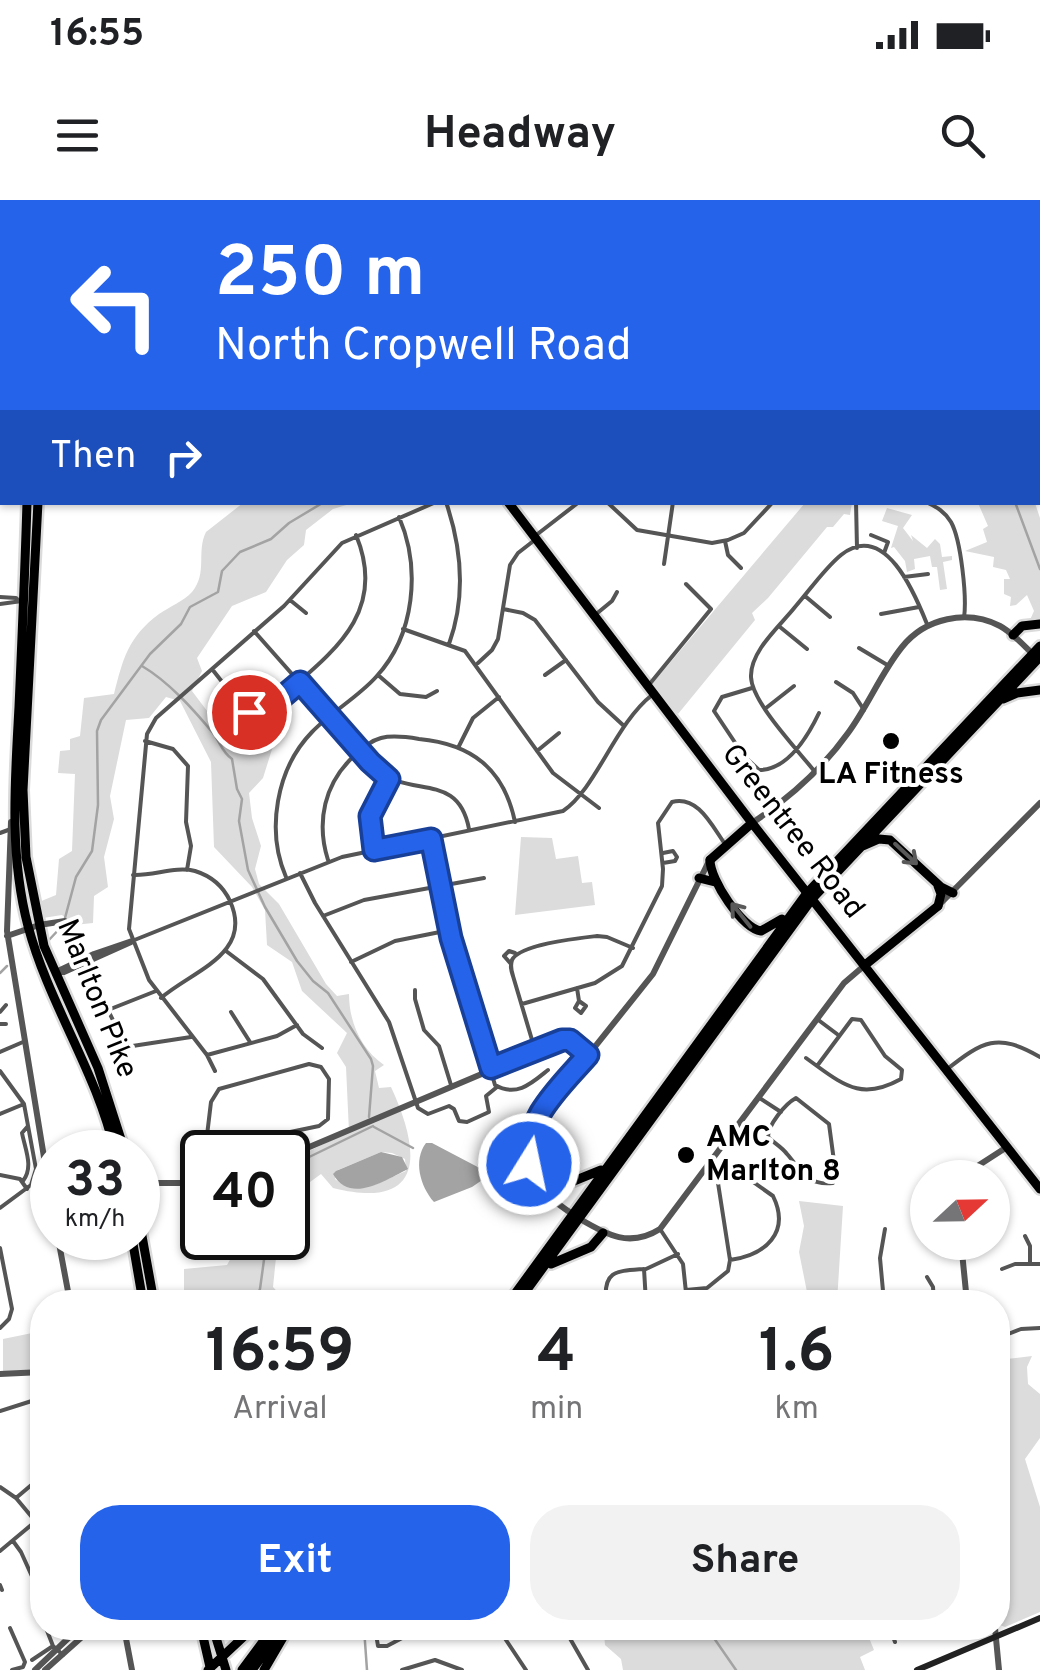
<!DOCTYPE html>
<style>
:root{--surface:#fff;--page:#f2f2f2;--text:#202124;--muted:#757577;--accent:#2563eb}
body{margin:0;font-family:Overpass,sans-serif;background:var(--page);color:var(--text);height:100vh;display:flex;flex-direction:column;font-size:38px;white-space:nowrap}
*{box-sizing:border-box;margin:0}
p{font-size:32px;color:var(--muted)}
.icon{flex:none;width:55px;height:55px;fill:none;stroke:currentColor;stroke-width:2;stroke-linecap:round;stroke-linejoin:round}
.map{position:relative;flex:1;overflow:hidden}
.details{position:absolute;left:30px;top:1090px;width:980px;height:350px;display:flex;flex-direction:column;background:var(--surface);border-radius:40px;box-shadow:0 2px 8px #0004}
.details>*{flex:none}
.guide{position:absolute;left:0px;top:0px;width:1040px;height:305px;box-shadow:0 2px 8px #0004;background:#2563eb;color:#fff;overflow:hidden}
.needle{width:65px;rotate:68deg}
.fabs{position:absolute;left:910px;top:960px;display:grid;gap:20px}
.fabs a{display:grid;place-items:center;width:100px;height:100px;border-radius:50%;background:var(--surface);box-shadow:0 2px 8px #0004;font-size:50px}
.speed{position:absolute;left:30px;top:930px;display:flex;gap:20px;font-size:50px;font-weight:700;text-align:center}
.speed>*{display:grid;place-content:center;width:130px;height:130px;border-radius:50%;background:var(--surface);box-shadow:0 2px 8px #0004;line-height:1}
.speed small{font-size:25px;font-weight:400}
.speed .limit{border:5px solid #111;border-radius:15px;background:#fff;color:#111}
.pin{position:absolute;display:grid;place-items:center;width:85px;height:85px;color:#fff;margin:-42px;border:5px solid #fff;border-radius:50%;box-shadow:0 2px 10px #0007}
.me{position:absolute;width:110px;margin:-55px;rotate:10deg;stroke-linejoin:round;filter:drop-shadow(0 0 8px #0008)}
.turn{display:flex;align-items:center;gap:35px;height:210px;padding:0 50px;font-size:45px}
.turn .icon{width:130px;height:130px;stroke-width:2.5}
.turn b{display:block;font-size:70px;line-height:85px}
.then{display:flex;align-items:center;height:95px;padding:0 50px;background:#0003;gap:20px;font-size:38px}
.eta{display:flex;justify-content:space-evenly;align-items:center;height:170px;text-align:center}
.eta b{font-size:60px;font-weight:700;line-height:70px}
.cta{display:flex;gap:20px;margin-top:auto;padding:20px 50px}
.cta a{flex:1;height:115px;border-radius:40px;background:var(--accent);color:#fff;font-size:40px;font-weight:700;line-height:115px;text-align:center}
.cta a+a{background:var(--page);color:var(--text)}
.status{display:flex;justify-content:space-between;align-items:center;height:70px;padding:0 50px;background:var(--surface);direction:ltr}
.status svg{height:28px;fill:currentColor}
header{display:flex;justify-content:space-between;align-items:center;height:130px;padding:0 50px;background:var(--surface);font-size:45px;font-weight:700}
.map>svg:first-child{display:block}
</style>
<div class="status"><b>16:55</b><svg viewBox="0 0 49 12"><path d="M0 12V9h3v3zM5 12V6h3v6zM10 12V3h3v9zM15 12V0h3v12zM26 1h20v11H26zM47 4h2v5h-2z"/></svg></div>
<header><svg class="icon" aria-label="menu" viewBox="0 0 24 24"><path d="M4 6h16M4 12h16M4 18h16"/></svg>Headway<svg class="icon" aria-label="search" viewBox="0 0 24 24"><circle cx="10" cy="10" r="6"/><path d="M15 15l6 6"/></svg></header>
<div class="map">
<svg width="1040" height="1470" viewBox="0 0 1040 1470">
<rect width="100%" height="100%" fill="#fff"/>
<path fill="#dcdcdc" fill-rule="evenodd" d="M243 303H353L333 309 306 330 304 345 287 360 266 392 232 406 197 458 202 471 192 491 229 540 247 551 273 546 263 578 249 593 252 618 261 646 255 669 259 684 279 704 326 784 337 796 349 794C349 822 361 849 384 865L375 871 379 888 391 887C421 952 426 1011 333 988L321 974 306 985 305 978 299 981 288 1005V961L349 932 346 867 337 853 347 833 302 791 292 762 267 745 265 710 252 687 214 647 211 562 180 501 166 497 149 518 126 520 110 596 114 619 104 657 108 687 94 696 93 723 74 725 62 715 43 718 39 702 56 695 59 659 72 651 75 574 58 573 60 551 70 550V539L80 536 84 498 114 494C123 459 128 437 159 414 169 407 184 401 192 392 208 373 196 352 206 332ZM381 952 392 953 405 959 406 971C380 981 359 999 335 979L338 970Z
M805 303H852L850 315 844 314 833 327H827L768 398 752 413 755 420 678 514 652 484Z
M978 303H1035L1040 318V421L1030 420 1034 411 1027 395 1016 405 1010 406 1011 397 1004 394V379H1010L1006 370 993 367 994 357 965 351 987 342 983 329 988 326Z
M887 308 912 315 903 328 913 341 911 335 927 348 935 339 940 344 942 357 952 356V360L943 362 947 389 940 390 937 367H932L930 356 914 359 915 369 907 372 905 361 894 347 891 348 898 326 882 321Z
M521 637 552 638 556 659 578 656 582 683 592 682 595 705 515 715Z
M799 1001 843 1006 837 1102H809L799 1052 804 1026Z
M238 1038H278L273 1087 287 1102H184V1069L227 1065 238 1045Z
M42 1131V1172L3 1174V1139Z
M1032 1156 1027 1167 1028 1184 1040 1194V1238L1025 1259 1040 1307V1412L1005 1427 1000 1425 998 1397V1160Z
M611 1428H865L874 1450 860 1457 865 1470H623L621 1459 605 1445 604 1433Z"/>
<path fill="#a3a3a3" d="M426 943H432L491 974 472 987 434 1002C420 986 413 960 426 943Z
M381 952 402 957 408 969C384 981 350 1004 333 974L336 971Z"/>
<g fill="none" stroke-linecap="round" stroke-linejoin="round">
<path stroke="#a3a3a3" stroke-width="2.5" d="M804 0 806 2
M731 2 734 0
M1015 302 1040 369
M142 466C169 482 193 509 213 533 221 543 221 551 232 559L237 589 242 599 239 621 248 670 265 707 297 761 313 781 328 793 371 859 373 866 369 917
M65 718 76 677 92 651 98 605 97 531 101 520 150 454 181 424 190 407 218 392 222 371 240 352 271 339 289 323 324 302
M48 741 63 725
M0 773 7 766
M374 927 413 948
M303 960 373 926
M288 983 294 966
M254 1102 260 1089 267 1038
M364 1428 367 1470
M707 1428 736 1470"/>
<defs>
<path id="primary" d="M345 0 346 2
M508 302 752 623 1040 989
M710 660 752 623
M865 765 938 706"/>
<path id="trunk" d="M43 2V0
M52 2V0
M27 302C25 371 22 439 19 507 15 581 9 654 28 726 49 805 97 872 115 952
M38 302 23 590 26 657 44 746 98 868 125 952
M1013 435 1022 426 1040 424
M1003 499 1017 493 1040 490
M863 646 879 639 890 640 941 687 953 693
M710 660C710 680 742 728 761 731L782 719
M699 678 715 682
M938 686 941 694 938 706
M547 998 559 987 601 970
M138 1014 154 1102
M132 1038 143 1102
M551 1064 591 1047 603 1033
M509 1102 807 693 1040 446
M518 1102 812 699 1040 457
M201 1428 210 1467
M213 1428 226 1470
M208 1470 253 1428
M242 1470 273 1428
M252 1470 283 1428
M264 1470 285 1434"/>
</defs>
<use href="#primary" stroke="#dbdbdb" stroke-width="14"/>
<use href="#trunk" stroke="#dbdbdb" stroke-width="14"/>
<path stroke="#555" stroke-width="4" d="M308 0 310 2
M487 0 488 2
M562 0 565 2
M943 0 947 2
M127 2V0
M175 2V0
M252 2 257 0
M451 2 456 0
M642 2 644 0
M1022 2 1026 0
M1038 108 1040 103
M0 129H2
M0 135H2
M1038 221 1040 226
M446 302C462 349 466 397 449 444
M607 302 637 330 712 343 728 340 744 333 773 302
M856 302 857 348
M926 302C937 307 945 312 951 322 961 340 967 397 964 418
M871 335 888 342 884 353
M535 336 579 302
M725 341 728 355 741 368
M664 364 673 302
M904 377 928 374
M805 396 830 417
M0 397 16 398 19 401
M290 400 306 413
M0 404 22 401
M503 409 523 413 535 420 598 502 624 526
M881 414 919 407
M595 415 612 401 617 392
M780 427 807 449
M403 429 465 451 553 573 599 608
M254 431 376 569C411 599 458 571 469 629
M859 448 889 466
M478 463 492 450 498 439 510 365 518 353 536 339
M212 469 234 497 255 515 265 512C318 461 392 422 356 335
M378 475 400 494 426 497 437 491
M545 475 566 460
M836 482 853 493 864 510
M648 486 711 409 686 384
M752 488 722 497 714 511 744 556 759 570C788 570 808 536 819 513
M766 508 794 486
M145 541 173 549 188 566 186 622 191 646 187 670
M459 546 473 518 499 497
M537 551 559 533
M815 572C798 550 752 503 751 477 750 451 780 426 795 407 810 390 824 369 841 355 885 320 915 394 927 424
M0 633 11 629
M431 641 451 737 495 885C517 898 533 882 548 870
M373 649 371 617 389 579
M328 660C316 622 324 583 355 555 363 548 370 541 381 538 393 535 407 537 419 539 472 544 504 569 515 622
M663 663 675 661 677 657 673 651 663 653
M300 673 315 703 389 822 418 908 428 914 449 906 454 909 459 921 467 922 489 912 486 896 497 887
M133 675C154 676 175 666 195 671 211 676 223 686 230 701 254 754 192 771 161 798
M286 677C266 631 276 569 312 532 331 512 357 498 376 477 415 435 421 368 399 317
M323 716 364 700 484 678
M132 741 342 657 563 611C596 589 615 524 652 495
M226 751 263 779 303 834 322 848
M351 762 395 741 450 730
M511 764 504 756 509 751 515 753
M577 788 579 801 586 806 581 813 575 808 579 801
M415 790V799L424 830 439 846 451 885
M156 791 108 810 126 847 191 837
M522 804 595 783 622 766 662 686 663 669 658 623 672 602C698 595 712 626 725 644
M0 812 6 805
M231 812 250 842
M817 819 837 834
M852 819 861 820 885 856 902 870 901 879C865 899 847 888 817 866Z
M0 824H6
M535 850 513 776C511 770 510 766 512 760 520 744 580 738 597 736L607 737 633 748
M0 852 23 842
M207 855 277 836 297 825
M806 858 817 866
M946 870C983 841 997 832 1040 857
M0 871 24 904 36 969 31 985 0 1008
M215 871 207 855 149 780 129 729 147 534 156 518 284 406 342 343 436 302
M758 897 781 912
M796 898 829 924 836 976 833 983C807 986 802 971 787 954 782 947 774 943 768 937 768 925 785 904 796 898Z
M0 914 24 904
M287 932 293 951
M282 933 294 953
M205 952 211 902 219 889 309 864 321 867 329 879 328 919 319 926 276 935 255 952
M0 975 20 979 27 989
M23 981C34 967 25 949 22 933L28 926
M660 1029 683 1064 687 1102
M1025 1036 1030 1046V1064
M0 1048 12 1109 9 1119 0 1128
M646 1069 678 1054
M1002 1069 1015 1064H1040
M927 1077 933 1087 934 1102
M686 1090 707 1088 728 1071 730 1060 718 983 722 974 735 969 773 996C791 1033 765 1055 730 1060
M606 1102C603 1070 617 1071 644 1069L646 1102
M884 1102 880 1058 885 1029
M998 1138 1021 1129 1040 1128
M0 1211 38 1199
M0 1287 16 1298 36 1322
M16 1298 42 1276
M13 1341 21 1352 35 1383
M0 1351 42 1316
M0 1385 2 1390
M35 1403 42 1420
M10 1428 25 1462 23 1467 12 1470
M46 1428 53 1446 63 1455
M375 1428 378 1446H387L421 1428
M498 1428 526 1470
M564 1428 588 1470
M890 1428 895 1442
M506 1436 519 1428
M32 1460 53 1446
M402 1470 435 1460 462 1470"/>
<path stroke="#555" stroke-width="6" d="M11 622 7 731 52 1006
M752 623C788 599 823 568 848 533 868 506 881 473 902 447 925 418 967 409 1000 426 1013 433 1024 446 1035 456
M709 661 653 774 534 923C515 972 542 995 580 1019 607 1035 630 1048 660 1029L844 783 865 765
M939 705 1040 603
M7 736 39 725 65 721 85 763
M56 772 94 754 132 741
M56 772H64L131 742
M288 956 562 840 570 841 588 855
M959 978 1007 947
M138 983H202
M58 1038 70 1102
M961 1042 967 1102
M0 1174 42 1172
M124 1428 132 1470
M995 1428 999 1470
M35 1470 79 1428
M45 1470 92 1428"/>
<path stroke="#222" stroke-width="6" d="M917 1470 1040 1418"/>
<use href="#primary" stroke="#000" stroke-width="9"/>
<use href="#trunk" stroke="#000" stroke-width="9"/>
</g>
<defs><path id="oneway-shaft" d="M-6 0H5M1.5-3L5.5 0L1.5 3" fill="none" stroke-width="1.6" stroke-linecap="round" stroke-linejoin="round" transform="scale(2.5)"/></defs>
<g stroke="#595959">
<use href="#oneway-shaft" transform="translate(906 654) rotate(43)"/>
<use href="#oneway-shaft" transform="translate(741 715) rotate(-129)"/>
</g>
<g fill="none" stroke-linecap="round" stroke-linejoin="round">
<defs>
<path id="route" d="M249 512 262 514 300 482 370 562 389 579 370 616 374 650 431 639 451 738 491 868 562 840H570L588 855C561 886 522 920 529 964"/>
</defs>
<use href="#route" stroke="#184099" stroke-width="25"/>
<use href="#route" stroke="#2563eb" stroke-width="18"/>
</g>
<g fill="#000" stroke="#fff" stroke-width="4">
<circle cx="891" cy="541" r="10"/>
<circle cx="686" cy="955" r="10"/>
</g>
<g text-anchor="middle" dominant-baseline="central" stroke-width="8" stroke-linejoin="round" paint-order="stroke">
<g font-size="30" font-weight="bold" fill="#000" stroke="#fff">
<text x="891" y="575">LA Fitness</text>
<text x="706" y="938" text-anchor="start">AMC<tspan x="706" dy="34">Marlton 8</tspan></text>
</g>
<g font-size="30" fill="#000" stroke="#fff">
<text transform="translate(792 632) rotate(52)">Greentree Road</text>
<text transform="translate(96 799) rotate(68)">Marlton Pike</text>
</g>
</g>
</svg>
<div class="fabs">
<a><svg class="needle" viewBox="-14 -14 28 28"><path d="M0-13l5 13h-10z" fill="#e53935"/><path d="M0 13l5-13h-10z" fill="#757577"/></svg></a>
</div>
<div class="speed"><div>33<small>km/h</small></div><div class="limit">40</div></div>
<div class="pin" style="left:249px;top:512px;background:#d93025"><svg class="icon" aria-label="arrive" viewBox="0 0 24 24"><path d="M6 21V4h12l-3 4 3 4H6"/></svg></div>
<svg class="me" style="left:529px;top:964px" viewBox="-20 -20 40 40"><circle r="17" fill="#2563eb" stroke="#fff" stroke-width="3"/><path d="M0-11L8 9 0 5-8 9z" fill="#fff"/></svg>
<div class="guide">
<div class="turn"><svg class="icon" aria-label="left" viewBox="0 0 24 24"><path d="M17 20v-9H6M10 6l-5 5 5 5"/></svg><div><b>250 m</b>North Cropwell Road</div></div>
<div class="then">Then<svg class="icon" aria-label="right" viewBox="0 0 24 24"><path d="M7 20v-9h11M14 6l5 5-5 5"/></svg></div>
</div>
<section class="details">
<div class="eta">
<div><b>16:59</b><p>Arrival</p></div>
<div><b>4</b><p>min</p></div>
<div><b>1.6</b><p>km</p></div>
</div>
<div class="cta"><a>Exit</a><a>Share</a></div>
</section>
</div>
